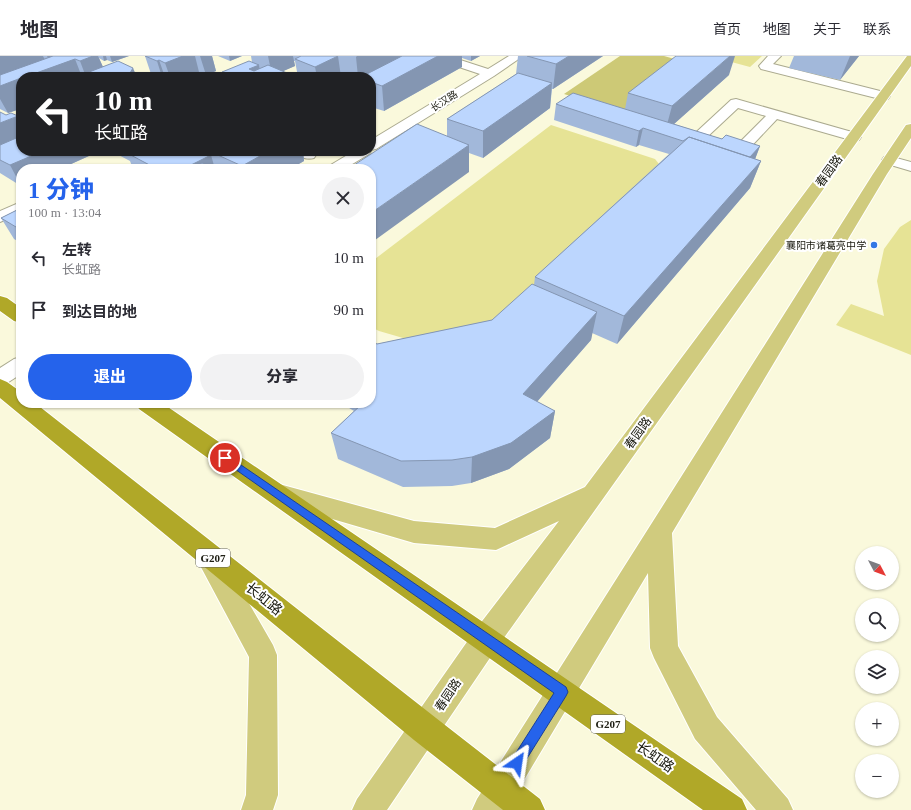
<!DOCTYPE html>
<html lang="zh">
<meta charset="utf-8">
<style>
:root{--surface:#fff;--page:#f2f2f3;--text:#2b2b33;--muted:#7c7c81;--line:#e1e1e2;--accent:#2563eb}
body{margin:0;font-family:"Times New Roman","Noto Sans SC",serif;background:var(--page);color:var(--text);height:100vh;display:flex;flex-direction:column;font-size:15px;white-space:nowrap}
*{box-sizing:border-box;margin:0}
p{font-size:13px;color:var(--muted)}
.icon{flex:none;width:22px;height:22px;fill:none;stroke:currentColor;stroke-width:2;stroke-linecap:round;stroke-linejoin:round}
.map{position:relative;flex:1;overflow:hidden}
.drawer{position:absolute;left:16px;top:108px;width:360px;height:244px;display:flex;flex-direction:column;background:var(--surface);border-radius:16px;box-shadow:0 1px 3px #0004}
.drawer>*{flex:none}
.guide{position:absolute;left:16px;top:16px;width:360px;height:84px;border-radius:16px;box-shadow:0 1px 3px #0004;background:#202124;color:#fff;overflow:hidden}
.needle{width:26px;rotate:131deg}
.controls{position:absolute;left:855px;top:490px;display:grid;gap:8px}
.controls a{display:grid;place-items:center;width:44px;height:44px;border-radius:50%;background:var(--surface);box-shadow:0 1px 3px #0004;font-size:20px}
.pin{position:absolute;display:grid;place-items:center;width:34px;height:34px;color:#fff;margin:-17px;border:2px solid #fff;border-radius:50%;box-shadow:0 1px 4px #0007}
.me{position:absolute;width:44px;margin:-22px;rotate:32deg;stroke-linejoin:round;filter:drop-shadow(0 0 3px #0008)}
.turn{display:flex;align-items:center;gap:14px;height:84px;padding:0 12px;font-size:18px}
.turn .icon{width:52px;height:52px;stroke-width:2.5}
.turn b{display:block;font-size:28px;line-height:34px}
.round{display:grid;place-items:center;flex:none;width:42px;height:42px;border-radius:21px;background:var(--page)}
.head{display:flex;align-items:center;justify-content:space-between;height:68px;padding:0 12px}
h1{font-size:24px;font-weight:800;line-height:30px;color:var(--accent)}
.action{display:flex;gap:8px;margin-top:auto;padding:8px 12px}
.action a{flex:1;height:46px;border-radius:24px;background:var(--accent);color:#fff;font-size:16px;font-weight:800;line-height:46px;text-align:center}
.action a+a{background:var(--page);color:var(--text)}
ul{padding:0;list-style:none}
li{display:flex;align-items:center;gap:12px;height:52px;padding:0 12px}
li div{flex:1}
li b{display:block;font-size:15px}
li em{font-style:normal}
header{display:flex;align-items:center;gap:24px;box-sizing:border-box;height:56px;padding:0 20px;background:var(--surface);border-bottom:1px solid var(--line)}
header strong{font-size:19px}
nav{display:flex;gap:22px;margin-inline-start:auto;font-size:14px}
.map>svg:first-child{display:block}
</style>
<header>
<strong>地图</strong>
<nav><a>首页</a><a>地图</a><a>关于</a><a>联系</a></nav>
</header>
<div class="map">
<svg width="911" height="754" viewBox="0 0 911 754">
<rect width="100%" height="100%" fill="#faf9dc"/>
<path fill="#e6e395" d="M709 0H762L750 11Z
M551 69 655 103 663 113 485 277 410 284 379 275 371 271V206Z
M911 164V299L836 269 851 248 884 260 877 225 884 193 900 171Z"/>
<path fill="#cdc976" d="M620 0H664L685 6 623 57 564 38Z"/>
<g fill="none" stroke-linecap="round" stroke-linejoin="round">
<defs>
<path id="minor" d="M430 0H448L488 13 509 0H523L494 20 376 93 371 94V84L480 18 432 2Z
M768 0H781L773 8 888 37 890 40 888 43 884 44 761 13 759 10Z
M736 43 859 78 861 81 859 84 854 85 777 63 743 99 738 100 691 87 689 84 691 81 731 44ZM738 52 766 60 735 91 706 82Z
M293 95H312L316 99 314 102C307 104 297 101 293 95Z
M354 95H371L369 98 344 113H327L329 110Z
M889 100 911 106V115L884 107 882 104 884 101Z
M21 146V157L0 166V155Z
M21 301V318L7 327 0 329V312L14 303Z"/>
<path id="major" d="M907 0H911V10L496 593 387 754H352L357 743 476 573 559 465 496 494 414 487 271 445 267 438 271 431 279 428 414 465 495 472 585 431Z
M911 68V82L887 118 672 477 678 590 717 661 788 743 793 754H756L695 683 654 602 650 592 648 517 506 754H472L477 743 873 118 906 69Z
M208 489 217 492 273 589 277 599 278 739 273 754H241L246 739 249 601 195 500 199 492Z"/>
<path id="highway" d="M0 240 7 242 21 252V267L14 265 0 255Z
M0 323 7 326 21 336V347H35L436 662 540 743 545 754H503L414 684 0 342Z
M135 347H162L742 743 747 754H703L139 353Z"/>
</defs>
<use href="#minor" stroke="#abaa8f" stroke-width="2"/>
<use href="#major" stroke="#fff" stroke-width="2"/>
<use href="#highway" stroke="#fff" stroke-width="2"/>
<use href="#minor" fill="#fff" fill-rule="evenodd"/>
<use href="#major" fill="#d0cb7e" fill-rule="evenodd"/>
<use href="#highway" fill="#b0a828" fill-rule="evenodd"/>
</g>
<path fill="#a2b8da" d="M0 0H129L112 6 107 4 104 5 99 2 103 11 137 21H21V54L20 53 8 57 0 53Z
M145 0H212L216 15 206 19 199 16 196 18 197 21H152Z
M218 0H242L230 5Z
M251 0H480L471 5 462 2V11L384 55 371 51V21H346L341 19V21H298L295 5H294L295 10 283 15 288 21H223L222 16 252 6Z
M518 0H603L553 33H552L550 52 483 102 469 97V116L447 81V63L516 18Z
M794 0H859L840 24 789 12Z
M729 19 674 68 722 83 760 90 755 103 761 105 750 132 617 288 592 277 591 284 537 346 555 355 550 382 509 413 471 427 452 430 403 431 338 403 331 377 354 355 341 347H371L377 288 492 264 534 229 535 221 669 98 639 89 636 91 554 64 556 48 625 53 628 37Z
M0 56 21 95H100L60 113H21V130L0 117Z
M111 95H303L304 105 290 113H133L130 105Z
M21 152V187L14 183 1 162Z"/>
<path fill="#8496b2" d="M0 0H43L48 11 0 29Z
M47 0H67L75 3 82 21H25L52 11Z
M93 0H98L107 20 86 21 80 5Z
M103 0H106L107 4 104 5Z
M110 0H129L112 6Z
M178 0H195L199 16 196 18 197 21H170L165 7Z
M200 0H212L216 15 206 19Z
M229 0H242L230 5Z
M268 0H293L295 10 272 20Z
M338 0 341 21H317L315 11Z
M357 0H407L366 21H358L356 1Z
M438 0H462V11L384 55 382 30Z
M471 0H480L471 5Z
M569 0H603L553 33 556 8Z
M730 0H735L729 19 665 76 672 50Z
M850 0H859L840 24Z
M159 4 165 21H162L157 5Z
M259 9 261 21 249 13Z
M133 12 137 21H119Z
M287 17 288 21H278Z
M270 19 271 21H264Z
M21 22V47L16 44 20 53 8 57 0 43V30Z
M552 27 550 52 483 102V75Z
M18 60 21 67V90L0 99V67Z
M643 72 639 89 636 91 639 75Z
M469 89V116L371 187V157Z
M760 90 754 106 746 105Z
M43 95H100L60 113H21V130L10 109Z
M269 95H303L304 105 290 113H243L242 110Z
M211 99 215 113H183Z
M761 105 750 132 617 288 624 260Z
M597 256 591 284 520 365 523 338Z
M555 355 550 382 509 413 471 427 472 401Z"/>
<path fill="#bcd6fe" stroke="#8496b2" d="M53 0H93L80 5 75 3 25 21H21V22L0 30V19Z
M145 0H183L165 7 159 4 157 5Z
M301 0H338L315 11 295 3Z
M402 0H438L382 30 371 26V21H361Z
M527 0H569L556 8Z
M676 0H730L672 50 628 37Z
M118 5 133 12 130 17 119 21H114L111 20 107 21H76Z
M249 5 259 9 249 13 254 15 268 9 287 17 278 21H276L270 19 264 21H233L222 16Z
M518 17 552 27 483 75 447 63Z
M573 37 722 83 726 79 760 90 750 101 689 81 683 85 643 72 639 75 556 48Z
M21 42V47L16 44Z
M0 56 6 59 11 57 18 60 0 67Z
M417 68 469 89 371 157V113H348Z
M21 80V95H43L10 109 0 104V89Z
M689 81 761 105 624 260 535 221Z
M126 95H209L211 99 183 113H157L127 97Z
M209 95H269L242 110Z
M202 107 216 113H190Z
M21 152V174L1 162Z
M532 228 597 256 523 338 555 355 511 387 472 401 452 404 401 405 331 377 363 347H371V285L377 288 492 264Z"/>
<path fill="#2563eb" stroke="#184099" d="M225 398 566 631 568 636 566 640 521 712 517 714 512 712 510 707 512 703 554 637 222 404 220 402 222 399Z"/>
<circle fill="#3377e5" stroke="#fff" stroke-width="1.5" cx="874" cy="189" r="4"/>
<g text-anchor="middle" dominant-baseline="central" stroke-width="4" stroke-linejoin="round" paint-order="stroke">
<g font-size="10" fill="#202016" stroke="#fff">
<text transform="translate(444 45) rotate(-32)">长汉路</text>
</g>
<g font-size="10" fill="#202016" stroke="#fff" text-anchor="end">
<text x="866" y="189">襄阳市诸葛亮中学</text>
</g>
<g fill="#fff" stroke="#63635c" stroke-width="1">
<rect x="196" y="493" width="34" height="18" rx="3"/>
<rect x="591" y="659" width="34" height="18" rx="3"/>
</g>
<g font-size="11" font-weight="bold" fill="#202016">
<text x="213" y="502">G207</text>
<text x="608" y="668">G207</text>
</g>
<g font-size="12" fill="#202016" stroke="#fff">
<text transform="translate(829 115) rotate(-54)">春园路</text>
<text transform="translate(638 377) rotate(-54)">春园路</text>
<text transform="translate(448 639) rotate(-56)">春园路</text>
</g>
<g font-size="14" fill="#202016" stroke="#fff">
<text transform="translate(264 543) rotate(39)">长虹路</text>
<text transform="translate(655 701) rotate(35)">长虹路</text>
</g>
</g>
</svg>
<div class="controls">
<a><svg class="needle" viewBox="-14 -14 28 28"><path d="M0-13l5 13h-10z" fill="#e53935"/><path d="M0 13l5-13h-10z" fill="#7c7c81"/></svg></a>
<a><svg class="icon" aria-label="search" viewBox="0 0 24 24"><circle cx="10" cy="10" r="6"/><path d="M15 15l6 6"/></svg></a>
<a><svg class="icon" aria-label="layers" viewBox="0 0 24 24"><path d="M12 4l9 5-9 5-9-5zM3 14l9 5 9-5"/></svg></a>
<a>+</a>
<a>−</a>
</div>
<div class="pin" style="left:225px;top:402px;background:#d93025"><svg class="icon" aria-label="arrive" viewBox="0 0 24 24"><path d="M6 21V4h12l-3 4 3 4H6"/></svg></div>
<svg class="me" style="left:517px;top:707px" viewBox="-20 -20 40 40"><path d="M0-17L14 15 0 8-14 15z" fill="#2563eb" stroke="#fff" stroke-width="4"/></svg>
<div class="guide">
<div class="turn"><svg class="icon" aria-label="left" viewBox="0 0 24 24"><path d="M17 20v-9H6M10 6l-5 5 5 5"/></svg><div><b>10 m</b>长虹路</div></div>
</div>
<section class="drawer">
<div class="head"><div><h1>1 分钟</h1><p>100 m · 13:04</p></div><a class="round"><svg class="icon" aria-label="close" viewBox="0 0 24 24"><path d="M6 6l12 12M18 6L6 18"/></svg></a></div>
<ul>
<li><svg class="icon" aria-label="left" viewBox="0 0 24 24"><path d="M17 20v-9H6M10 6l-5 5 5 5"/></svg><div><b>左转</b><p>长虹路</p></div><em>10 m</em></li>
<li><svg class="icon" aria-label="arrive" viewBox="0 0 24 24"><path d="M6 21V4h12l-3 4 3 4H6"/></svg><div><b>到达目的地</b></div><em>90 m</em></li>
</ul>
<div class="action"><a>退出</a><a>分享</a></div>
</section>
</div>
